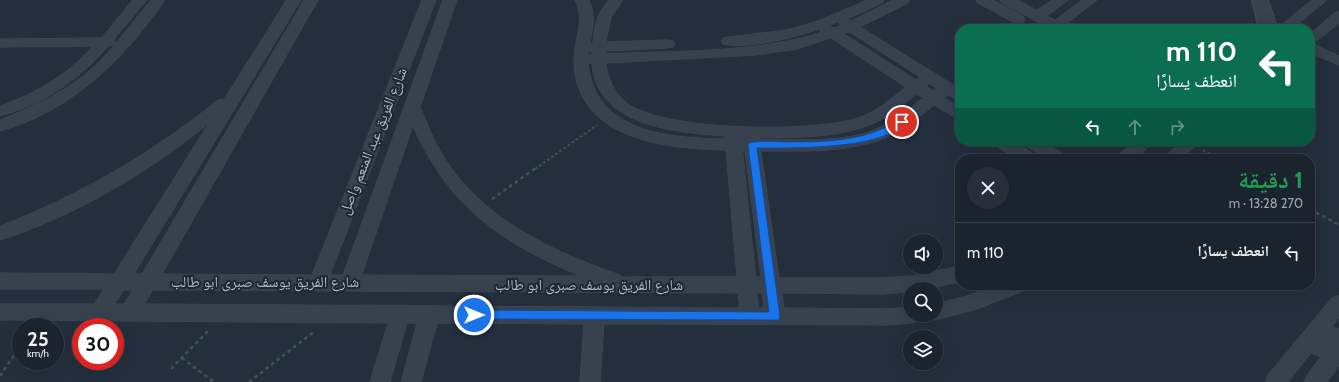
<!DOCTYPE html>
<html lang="ar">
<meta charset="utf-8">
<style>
:root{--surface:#1b232e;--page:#282f3a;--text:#f1f3f6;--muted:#a0a4aa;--line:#39404a}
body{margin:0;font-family:Cabin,"Noto Naskh Arabic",sans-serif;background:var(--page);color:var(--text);direction:rtl;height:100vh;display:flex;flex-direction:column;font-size:15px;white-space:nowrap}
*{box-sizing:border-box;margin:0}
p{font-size:13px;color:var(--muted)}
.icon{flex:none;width:22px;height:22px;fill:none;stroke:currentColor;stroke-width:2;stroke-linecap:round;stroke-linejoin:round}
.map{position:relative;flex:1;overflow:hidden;direction:ltr}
.details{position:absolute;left:955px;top:154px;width:360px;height:136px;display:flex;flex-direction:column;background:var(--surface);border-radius:16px;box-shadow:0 4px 16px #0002,0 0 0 1px var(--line);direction:rtl}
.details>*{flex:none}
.banner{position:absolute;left:955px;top:24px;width:360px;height:122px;border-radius:16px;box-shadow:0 4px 16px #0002,0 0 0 1px var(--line);direction:rtl;background:#0b6e4f;color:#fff;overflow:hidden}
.controls{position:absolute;left:903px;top:234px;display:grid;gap:8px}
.controls a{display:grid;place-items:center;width:40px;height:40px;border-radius:50%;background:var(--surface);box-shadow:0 4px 16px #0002,0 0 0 1px var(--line);font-size:20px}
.speed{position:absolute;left:12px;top:318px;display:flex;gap:8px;font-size:20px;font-weight:700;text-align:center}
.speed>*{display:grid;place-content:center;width:52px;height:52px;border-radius:50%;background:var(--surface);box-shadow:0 4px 16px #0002,0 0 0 1px var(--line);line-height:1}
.speed small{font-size:10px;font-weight:400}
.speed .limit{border:6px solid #d22;background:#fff;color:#111}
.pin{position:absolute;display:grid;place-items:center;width:34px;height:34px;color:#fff;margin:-17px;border:2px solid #fff;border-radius:50%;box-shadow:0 1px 4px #0007}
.me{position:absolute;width:44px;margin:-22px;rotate:90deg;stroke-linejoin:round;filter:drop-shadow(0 0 3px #0008)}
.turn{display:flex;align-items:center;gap:14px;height:84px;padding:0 12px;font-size:18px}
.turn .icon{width:52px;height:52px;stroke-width:2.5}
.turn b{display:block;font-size:28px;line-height:34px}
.lanes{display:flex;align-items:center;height:38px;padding:0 12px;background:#0003;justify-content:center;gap:20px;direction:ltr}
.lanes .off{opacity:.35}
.round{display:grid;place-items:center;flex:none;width:42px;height:42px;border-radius:21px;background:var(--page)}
.head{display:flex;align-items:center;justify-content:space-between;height:68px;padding:0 12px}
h1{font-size:24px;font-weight:700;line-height:30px;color:#1e9e55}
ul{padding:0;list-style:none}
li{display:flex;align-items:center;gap:12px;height:60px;padding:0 12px;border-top:1px solid var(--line)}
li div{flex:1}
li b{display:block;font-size:15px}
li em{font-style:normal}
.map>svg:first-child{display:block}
</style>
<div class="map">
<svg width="1339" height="382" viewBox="0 0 1339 382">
<rect width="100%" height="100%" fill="#242f3e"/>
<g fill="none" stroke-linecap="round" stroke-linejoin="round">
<defs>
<path id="minor" d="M133 0H147L114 39 116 42 114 45 108 46C79 80 44 104 0 116V106C37 93 67 75 93 46L0 47V39L101 38Z
M151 0H165C123 60 72 111 0 131V120C35 106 70 90 98 63 117 44 133 21 151 0Z
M287 0H301L134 274H142L304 0H318L162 274 312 275 422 0H436L330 275H343L443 0H457L420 107C427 123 434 141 443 156 482 219 553 252 620 275L621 277H737L726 150C667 149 577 140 574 63 573 41 586 21 575 0H589C596 14 593 27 590 43H593C594 27 597 12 609 0H623L611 17 606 42 668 40 673 41 675 44 673 47 668 48 606 51V54C676 50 755 54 822 32L819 29C796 37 746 50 723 44L721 41 723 38 728 37 787 30 818 21 867 0H884L882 3 847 19 851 21 893 0H910L908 3 860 27 960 89V101L948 95 944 98 960 108V120L934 105C917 119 900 132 880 140 842 153 800 151 761 151L779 278H881L912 276 960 266V282L925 289H910V292L881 294 782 293 784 308 887 309 910 307V315H922L919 321 912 323 887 325 604 324 600 382H580L584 324 437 323 421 382H401L417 323H407L390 382H370L388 323 0 320V304H94L104 289H0V273L114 274 209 123C148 173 75 216 0 240V226C80 195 151 154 218 100L224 99ZM838 22 841 26 834 28 829 26ZM850 32 920 77 916 80 844 34ZM831 38 906 87C891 99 876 112 858 118 812 133 668 131 628 104 614 94 608 79 606 63L756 55 797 49ZM589 51H592V54L588 55ZM588 63H592C596 127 676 132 725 136V139C670 138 594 133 588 63ZM930 84 937 88 933 91 926 86ZM917 94 923 98C907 111 889 125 869 132 835 143 795 139 760 139L759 137C796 138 840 138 874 123 890 116 903 105 917 94ZM413 126C448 206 502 244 581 276L362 275ZM741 137H743L744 139H741ZM743 151H745L761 277H756ZM124 290H133L124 304H115ZM153 290 738 293 740 308 145 304ZM757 293H762L764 308H759Z
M976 0H993L1023 16 1025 19 1023 22H1013L978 3Z
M1000 0H1017L1037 10 1052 0H1068L1047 16 1055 20 1082 0H1097L1065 25 1069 29H1051L1002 3Z
M1312 0H1327L1292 29H1277Z
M1339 12V23L1313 44 1339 56V65L1310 53V34L1334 13Z
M993 141H1013L1035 155 1037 159H1017L995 145Z
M1023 141H1043L1065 155 1067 159H1047L1025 145Z
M1136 141H1155L1135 159H1116L1118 155Z
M1182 141H1200L1182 159H1163Z
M997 285H1025L1023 291 977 309 936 320 929 318 928 315H936V304L967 296Z
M1339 296V318L1332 327 1339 329V366L1327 382H1304L1307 375 1321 357 1311 353 1288 382H1265L1268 375 1332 298Z"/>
<path id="tertiary" d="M1252 0H1268L1275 21V29H1257V21Z"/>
</defs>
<use href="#minor" stroke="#414a57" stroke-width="1"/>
<use href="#tertiary" stroke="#414a57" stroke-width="2"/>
<path stroke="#3f5557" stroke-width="2" stroke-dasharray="2.5 2.5" stroke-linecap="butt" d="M1203 150 1220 159
M535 169 597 125"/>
<path stroke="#3f5557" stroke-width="2.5" stroke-dasharray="3.5 3.5" stroke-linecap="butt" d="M492 199 536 168
M1310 209 1339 225
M182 358 214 382
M171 369 209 330
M0 376 21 345
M249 382 315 331"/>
<use href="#minor" fill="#38414e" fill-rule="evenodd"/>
<use href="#tertiary" fill="#38414e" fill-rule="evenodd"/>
</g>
<path fill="#1a73e8" stroke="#114b97" d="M899 119H902L906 122C885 150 791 148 757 148L780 316 779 320 474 319 471 318 469 315 471 311 474 310 769 312 748 145 749 143C760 140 775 142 786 142 824 142 867 142 899 119Z"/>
<g text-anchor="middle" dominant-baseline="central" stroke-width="4" stroke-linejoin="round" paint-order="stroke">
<g font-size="15" fill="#b4bcc9" stroke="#1d2633">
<text transform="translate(373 141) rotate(-68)">شارع الفريق عبد المنعم واصل</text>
<text x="265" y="282">شارع الفريق يوسف صبرى ابو طالب</text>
<text x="589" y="285">شارع الفريق يوسف صبرى ابو طالب</text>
</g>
</g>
</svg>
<div class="controls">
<a><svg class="icon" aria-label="sound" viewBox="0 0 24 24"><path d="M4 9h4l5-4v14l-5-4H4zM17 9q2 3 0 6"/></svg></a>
<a><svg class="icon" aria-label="search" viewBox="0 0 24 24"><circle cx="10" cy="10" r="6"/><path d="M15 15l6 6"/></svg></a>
<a><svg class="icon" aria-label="layers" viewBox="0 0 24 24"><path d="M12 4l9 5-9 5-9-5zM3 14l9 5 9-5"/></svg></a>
</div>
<div class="speed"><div>25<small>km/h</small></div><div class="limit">30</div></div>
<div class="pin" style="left:902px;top:122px;background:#d93025"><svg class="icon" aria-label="arrive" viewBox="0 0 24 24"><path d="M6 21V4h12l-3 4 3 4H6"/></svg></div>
<svg class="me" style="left:474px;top:315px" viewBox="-20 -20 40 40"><circle r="17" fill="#1a73e8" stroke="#fff" stroke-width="3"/><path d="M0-11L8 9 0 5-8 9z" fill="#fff"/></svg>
<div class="banner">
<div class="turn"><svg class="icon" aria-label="left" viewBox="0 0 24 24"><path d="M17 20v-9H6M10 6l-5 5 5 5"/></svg><div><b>110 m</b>انعطف يسارًا</div></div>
<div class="lanes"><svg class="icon" aria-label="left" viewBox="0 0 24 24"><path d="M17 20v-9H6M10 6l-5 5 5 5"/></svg><svg class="icon off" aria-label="ahead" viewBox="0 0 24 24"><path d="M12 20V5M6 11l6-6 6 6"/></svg><svg class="icon off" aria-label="right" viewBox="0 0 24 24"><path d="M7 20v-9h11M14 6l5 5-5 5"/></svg></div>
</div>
<section class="details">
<div class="head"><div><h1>1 دقيقة</h1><p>270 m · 13:28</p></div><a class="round"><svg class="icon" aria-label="close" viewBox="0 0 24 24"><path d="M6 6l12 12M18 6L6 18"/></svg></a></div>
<ul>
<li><svg class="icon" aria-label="left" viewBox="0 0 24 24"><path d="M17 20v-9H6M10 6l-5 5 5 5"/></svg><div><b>انعطف يسارًا</b></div><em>110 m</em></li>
</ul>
</section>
</div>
